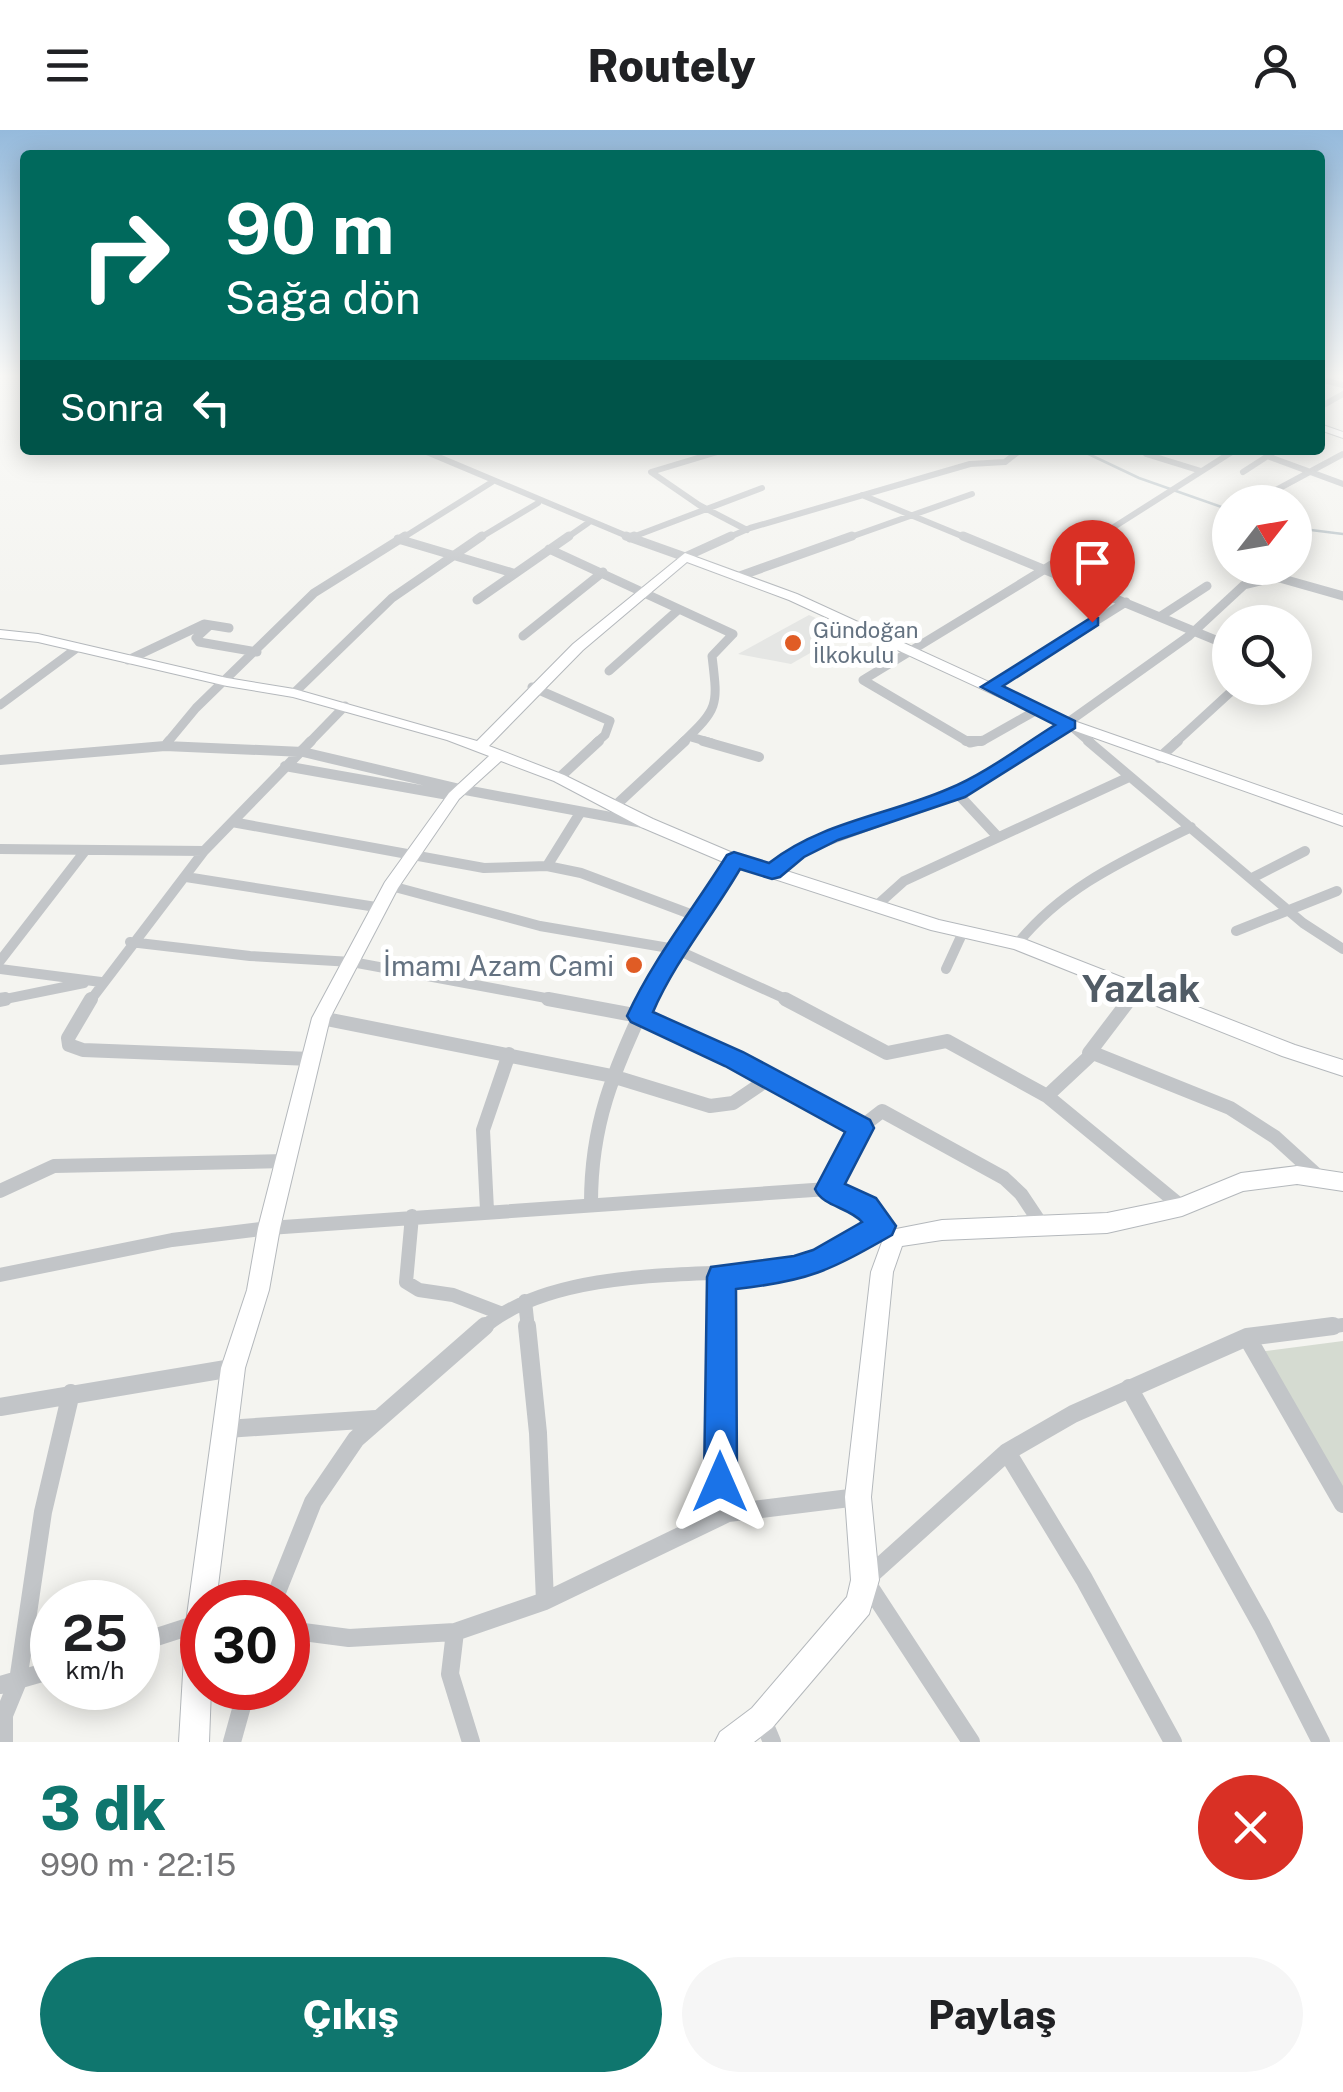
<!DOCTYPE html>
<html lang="tr">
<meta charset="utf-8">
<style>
:root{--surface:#fff;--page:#f6f6f6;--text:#202124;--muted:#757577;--accent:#0f766e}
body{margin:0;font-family:"Public Sans",sans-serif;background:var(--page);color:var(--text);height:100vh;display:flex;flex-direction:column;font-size:38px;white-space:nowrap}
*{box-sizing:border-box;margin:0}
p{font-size:32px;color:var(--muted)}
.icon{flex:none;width:55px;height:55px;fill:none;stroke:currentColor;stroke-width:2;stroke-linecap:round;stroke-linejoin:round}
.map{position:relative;height:1612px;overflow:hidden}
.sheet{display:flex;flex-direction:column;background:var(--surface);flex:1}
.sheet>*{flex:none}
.top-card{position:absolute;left:20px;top:20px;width:1305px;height:305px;border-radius:10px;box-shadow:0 5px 25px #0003;background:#00695c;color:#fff;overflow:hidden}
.needle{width:65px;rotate:59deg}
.controls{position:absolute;left:1212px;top:355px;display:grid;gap:20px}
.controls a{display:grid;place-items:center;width:100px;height:100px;border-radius:50%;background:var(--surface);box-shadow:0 5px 25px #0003;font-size:50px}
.speed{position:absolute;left:30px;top:1450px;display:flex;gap:20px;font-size:50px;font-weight:700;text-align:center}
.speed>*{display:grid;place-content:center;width:130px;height:130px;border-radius:50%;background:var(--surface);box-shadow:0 5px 25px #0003;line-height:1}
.speed small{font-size:25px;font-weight:400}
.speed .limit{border:15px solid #d22;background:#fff;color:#111}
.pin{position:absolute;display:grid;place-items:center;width:85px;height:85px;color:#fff;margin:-102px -42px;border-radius:50% 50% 50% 0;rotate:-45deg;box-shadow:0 0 10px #0007}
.pin .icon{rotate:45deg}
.me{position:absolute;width:110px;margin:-55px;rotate:0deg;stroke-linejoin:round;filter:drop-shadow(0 0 8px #0008)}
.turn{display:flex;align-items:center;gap:35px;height:210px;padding:0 40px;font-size:45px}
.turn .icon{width:130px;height:130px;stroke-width:2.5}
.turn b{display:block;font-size:70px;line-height:85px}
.then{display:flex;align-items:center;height:95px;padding:0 40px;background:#0003;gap:20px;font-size:38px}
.round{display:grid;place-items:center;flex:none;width:105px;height:105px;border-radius:52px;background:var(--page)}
.overview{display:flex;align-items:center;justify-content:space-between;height:170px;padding:0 40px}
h1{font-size:60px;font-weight:800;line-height:75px;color:var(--accent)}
.primary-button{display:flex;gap:20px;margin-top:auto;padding:20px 40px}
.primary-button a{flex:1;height:115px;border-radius:60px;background:var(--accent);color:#fff;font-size:40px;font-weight:800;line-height:115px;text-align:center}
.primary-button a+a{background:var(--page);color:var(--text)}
header{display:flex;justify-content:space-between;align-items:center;height:130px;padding:0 40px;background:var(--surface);font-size:45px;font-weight:800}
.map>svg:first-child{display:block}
</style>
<header><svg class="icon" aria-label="menu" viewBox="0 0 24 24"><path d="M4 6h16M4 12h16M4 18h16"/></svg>Routely<svg class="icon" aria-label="person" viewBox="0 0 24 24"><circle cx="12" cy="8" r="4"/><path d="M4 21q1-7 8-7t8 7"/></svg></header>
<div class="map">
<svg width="1343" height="1612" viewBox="0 0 1343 1612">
<rect width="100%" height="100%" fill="#f4f4f0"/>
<path fill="#e5e6e4" d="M809 485 847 502 791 534 738 524Z"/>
<path fill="#d5dbd1" d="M1343 1211V1360L1258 1222Z"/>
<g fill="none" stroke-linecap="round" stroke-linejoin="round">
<path stroke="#bac4c9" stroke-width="2.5" d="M1080 320 1139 348 1230 380
M1295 398 1343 404"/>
<defs>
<path id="secondary" d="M1320 294 1343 302V308L1320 300Z
M685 423 797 464 1074 591 1343 685V696L1064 597 789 470 687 432 583 520 489 616 564 645 653 689 740 726 939 790 1024 809 1295 915 1343 930V946L1282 926 1014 819 931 800 728 734 641 697 554 651 501 631 459 669 398 758 330 888 280 1098 269 1160 245 1238 216 1472H202V1558H211L209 1612H179L186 1493 221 1238 247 1160 258 1098 312 888 385 752 449 663 489 626 447 610 293 567 227 556 38 512 0 508V500L38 504 227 548 294 559 477 611 573 514Z
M1297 1036 1343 1043V1061L1297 1054 1243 1061 1182 1086 1107 1103 942 1110 902 1116 893 1142 871 1367 879 1450 869 1484 772 1598 754 1612H715L720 1602 752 1578 847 1467 851 1450 845 1367 871 1142 886 1101 942 1090 1107 1083 1180 1068 1241 1043Z"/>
</defs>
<use href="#secondary" stroke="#b4b8bc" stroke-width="2"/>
<path stroke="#c2c5c8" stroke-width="6" d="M1320 249 1343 255
M1320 277 1343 264
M422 320 634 409
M724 320 651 342 699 375 747 400
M1146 320V324L1201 341
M1267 326 1343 354
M1243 342 1277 320
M862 365 969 409
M1263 367 1343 324
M630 408 762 358
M401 409 492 352
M478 409 538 373
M565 409 588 393
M725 409 750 398 970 334 1005 332 1018 322
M845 409 972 364
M1095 409 1235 320"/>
<path stroke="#c2c5c8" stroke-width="9" d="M626 406 685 427 731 406
M963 406 1230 516
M630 408 634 406
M398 409 513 443
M549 419 733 504 712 526C718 576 719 578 682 613
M737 447 852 406
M477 470 569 406
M1161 486 1207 456
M209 496 196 508 199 512 257 522
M523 506 603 442
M128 530 204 494 229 498
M609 541 678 480
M532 557 610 591 605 605 596 613
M990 557 1126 472
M294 563 392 468 482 406
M0 575 77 518
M1037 580 984 610 970 613 863 550 1099 406
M1069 594 1091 613
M691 607 712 613
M167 613 196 578 314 463 405 406
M309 613 345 576
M1039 613 1189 506 1244 455 1276 447 1343 466
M1175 613 1235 558"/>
<path stroke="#c2c5c8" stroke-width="10" d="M703 611 759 627
M966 611H982
M1088 611 1303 793 1343 819
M165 616 169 611
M1159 628 1178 611
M0 630 165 616 303 622 460 659 643 693
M285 636 454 666
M559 648 599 611
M957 663 997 706
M615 676 685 611
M232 692 484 738 547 736 581 743 701 788
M0 719 204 721
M547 736 580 683
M772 742 816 715 960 662 1043 611
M186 747 376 777
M1252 748 1305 721
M391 756 540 796 675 819 790 871
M875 777 904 751 1127 648
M1236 801 1337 761
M130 812 250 826 352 832 562 871
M1018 813C1064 756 1127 729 1191 697
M0 831 85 721
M0 839 101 852
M946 839 963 802
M0 870 84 853
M90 871 204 721 311 611
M646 871 656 849 701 788 734 730
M1128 871 1137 859"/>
<path stroke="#c2c5c8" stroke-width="14" d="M91 869 68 908 69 915 83 920 311 929
M548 869 639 886 734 929 860 998
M785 869 887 923 947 911 1047 966 1182 1077
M0 870 5 869
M321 888 612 946 710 976 733 973 767 950
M1093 923 1230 978 1275 1007 1319 1047
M1047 966 1093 923H1089L1130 869
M828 1059 860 998 882 981 1004 1048 1021 1064 1043 1097
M0 1061 54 1036 285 1031
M591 1073C591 991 614 942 647 869
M487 1080 483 1000 509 924
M412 1086 406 1152 419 1160 453 1165 500 1183
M0 1145 172 1110 269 1098 828 1059 866 1077 894 1108
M525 1171 528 1199
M482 1199C553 1136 702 1146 794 1140L820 1131 882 1096
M721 1199V1147
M1313 1199 1343 1195"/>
<path stroke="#c2c5c8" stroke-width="18" d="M527 1196 538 1303 545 1471
M721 1196 720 1352 728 1383
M1247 1207 1343 1374
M1129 1258 1262 1496 1321 1612
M0 1277 232 1238
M226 1299 376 1289
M1007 1322 1084 1449 1173 1612
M273 1472 313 1372 356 1309 485 1196
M288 1500 349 1508 455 1502 450 1544 471 1612
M455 1502 545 1471 728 1383 858 1367
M138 1513 200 1493
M0 1555 52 1540
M762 1588 772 1612
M4 1612V1585L18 1551 43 1382 71 1263
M232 1612 247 1558
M971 1612 865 1450 1007 1322 1073 1284 1247 1207 1333 1196"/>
<use href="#secondary" fill="#fff" fill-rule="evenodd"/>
</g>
<linearGradient id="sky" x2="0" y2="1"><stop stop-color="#95badc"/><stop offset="0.52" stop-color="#fafaf8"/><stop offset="1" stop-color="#fafaf8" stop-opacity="0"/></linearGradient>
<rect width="1343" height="472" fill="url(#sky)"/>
<path fill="#1a73e8" stroke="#114b97" stroke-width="2.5" d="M1092 487 1098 488V495L1003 556 1075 591V598L965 667 838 710 804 727 780 747 772 749 740 739C712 787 675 831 653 882L743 922 870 990 874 998 845 1054 876 1068 896 1096 892 1105C829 1141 809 1151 736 1159L737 1352 732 1363 720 1368 708 1363 704 1352 707 1147 711 1137 794 1126 813 1120 862 1092C849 1077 823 1077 815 1059L845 1002 725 936 631 892 627 886C653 829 694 778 727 725L734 722 769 733C821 692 888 685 948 659 985 644 1021 616 1055 595L981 557Z"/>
<g fill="#e05c25" stroke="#fff" stroke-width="4">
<circle cx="793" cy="513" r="10"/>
<circle cx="634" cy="835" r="10"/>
</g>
<g text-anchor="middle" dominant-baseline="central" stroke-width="10" stroke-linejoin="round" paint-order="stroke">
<g font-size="22" fill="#647281" stroke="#fff" text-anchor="start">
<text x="813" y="500">Gündoğan<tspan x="813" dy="25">İlkokulu</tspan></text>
</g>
<g font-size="28" fill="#647281" stroke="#fff" text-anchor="end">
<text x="614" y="835">İmamı Azam Cami</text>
</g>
<g font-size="38" font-weight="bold" fill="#515c66" stroke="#fff">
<text x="1141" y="858">Yazlak</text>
</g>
</g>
</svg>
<div class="controls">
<a><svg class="needle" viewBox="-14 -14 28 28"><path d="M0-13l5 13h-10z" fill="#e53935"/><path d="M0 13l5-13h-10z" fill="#757577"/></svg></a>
<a><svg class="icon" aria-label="search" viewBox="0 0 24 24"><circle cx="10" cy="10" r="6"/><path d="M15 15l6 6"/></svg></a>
</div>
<div class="speed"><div>25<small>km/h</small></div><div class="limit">30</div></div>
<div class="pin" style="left:1092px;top:492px;background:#d93025"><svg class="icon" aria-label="arrive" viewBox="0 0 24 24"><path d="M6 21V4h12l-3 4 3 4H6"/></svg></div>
<svg class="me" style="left:720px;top:1352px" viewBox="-20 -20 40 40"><path d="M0-17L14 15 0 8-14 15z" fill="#1a73e8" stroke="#fff" stroke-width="4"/></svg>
<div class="top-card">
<div class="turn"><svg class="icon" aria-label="right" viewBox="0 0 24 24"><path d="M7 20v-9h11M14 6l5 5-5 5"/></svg><div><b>90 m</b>Sağa dön</div></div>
<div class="then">Sonra<svg class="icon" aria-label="left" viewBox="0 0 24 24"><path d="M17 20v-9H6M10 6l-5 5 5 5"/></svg></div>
</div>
</div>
<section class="sheet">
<div class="overview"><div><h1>3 dk</h1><p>990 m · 22:15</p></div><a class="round" style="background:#d93025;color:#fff"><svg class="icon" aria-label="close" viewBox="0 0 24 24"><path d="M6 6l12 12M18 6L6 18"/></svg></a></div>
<div class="primary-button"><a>Çıkış</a><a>Paylaş</a></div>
</section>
